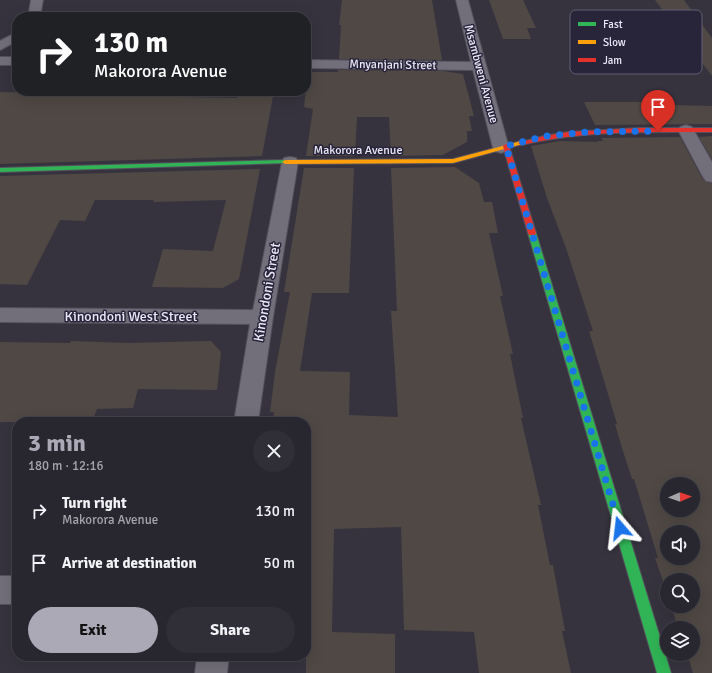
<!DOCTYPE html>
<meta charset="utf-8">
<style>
:root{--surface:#28262f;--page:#302e37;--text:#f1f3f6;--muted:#a5a5aa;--line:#44434b;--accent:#aca9b7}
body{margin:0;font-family:Signika,sans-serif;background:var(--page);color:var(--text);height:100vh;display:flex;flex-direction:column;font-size:15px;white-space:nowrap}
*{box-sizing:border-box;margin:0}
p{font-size:13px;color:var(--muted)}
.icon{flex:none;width:22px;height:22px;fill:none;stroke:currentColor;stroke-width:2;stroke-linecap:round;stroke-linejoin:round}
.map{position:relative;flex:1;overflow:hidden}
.side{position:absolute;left:12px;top:417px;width:299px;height:244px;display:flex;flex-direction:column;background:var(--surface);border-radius:16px;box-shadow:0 4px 16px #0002,0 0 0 1px var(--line)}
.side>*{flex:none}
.guide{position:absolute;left:12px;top:12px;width:299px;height:84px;border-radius:16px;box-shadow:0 4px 16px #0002,0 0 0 1px var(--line);background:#202124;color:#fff;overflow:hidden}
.needle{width:26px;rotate:88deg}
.fabs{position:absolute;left:660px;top:477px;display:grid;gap:8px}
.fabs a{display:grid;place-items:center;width:40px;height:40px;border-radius:50%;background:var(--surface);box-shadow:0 4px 16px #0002,0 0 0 1px var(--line);font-size:20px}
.pin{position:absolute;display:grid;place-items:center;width:34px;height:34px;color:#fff;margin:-41px -17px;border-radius:50% 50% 50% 0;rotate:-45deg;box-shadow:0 0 4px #0007}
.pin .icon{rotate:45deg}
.me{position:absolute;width:44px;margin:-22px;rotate:343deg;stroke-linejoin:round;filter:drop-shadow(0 0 3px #0008)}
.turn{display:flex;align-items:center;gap:14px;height:84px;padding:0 16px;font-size:18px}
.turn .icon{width:52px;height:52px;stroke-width:2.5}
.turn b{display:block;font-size:28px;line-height:34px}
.round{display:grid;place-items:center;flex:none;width:42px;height:42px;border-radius:21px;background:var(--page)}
.overview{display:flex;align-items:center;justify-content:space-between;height:68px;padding:0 16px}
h1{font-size:24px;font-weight:700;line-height:30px;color:var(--accent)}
.cta{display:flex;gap:8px;margin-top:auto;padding:8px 16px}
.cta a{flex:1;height:46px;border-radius:24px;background:var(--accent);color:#111;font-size:16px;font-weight:700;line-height:46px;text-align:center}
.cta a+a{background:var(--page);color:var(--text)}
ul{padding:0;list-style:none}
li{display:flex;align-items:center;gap:12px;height:52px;padding:0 16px}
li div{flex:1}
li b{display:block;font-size:15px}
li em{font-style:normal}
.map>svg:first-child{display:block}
</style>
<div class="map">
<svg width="712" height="673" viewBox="0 0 712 673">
<rect width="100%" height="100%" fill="#36333f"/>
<path fill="#4f4844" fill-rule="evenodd" d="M342 0H432L442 60 339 59 341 25H339Z
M489 0H523L536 28H527L531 39H503Z
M655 0H684L712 38V76Z
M338 70 443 71 463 74 474 116H469L472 131H467V142L443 155 391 156 389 117H357L355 156H306L313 109 304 107 308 72H338Z
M129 91H175L173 95H178L177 97 237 98 239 91H274L262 156 0 164V92L127 94Z
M584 102H669L671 105 712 106V124L595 125Z
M712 136V159L699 137Z
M680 137 702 178 706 182 712 183V673H693L687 654H693V628H678L671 606H693V580H667V593L655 558H658L634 479H632L621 445 615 424H617L589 331H593L566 248 547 198 531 146 560 141 598 142 597 141H603L601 138ZM667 484H693V510H667ZM667 532H693V558H667Z
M455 167 479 183 484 202H492L498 233H489L503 296H500L513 354H510L523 418H521L541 505H538L550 565H553L565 631H562L571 673H479L474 632 404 630 401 527 334 529 332 632 395 634V673H306V422H273L274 412H270L275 372 290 292H284L304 168H354L349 293H312L300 371 350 372 349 415 398 417 391 311H397L391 168Z
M260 169 239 279 223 288 152 287 163 249 213 251 226 200 153 202 154 200H95L85 221 60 220 27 285 0 284V176Z
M71 341 128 343 211 341 221 352 217 390 138 389 133 408 97 409 92 422H0V342L70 343Z"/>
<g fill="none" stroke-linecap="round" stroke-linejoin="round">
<defs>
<path id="street" d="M31 0H43L40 17H28Z
M456 0H468L509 148 507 151 501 153 495 151 493 148 473 70 306 68V60L471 62Z
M17 32V41L0 50V41Z
M0 57H17V65H0Z
M686 125 692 127 712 162V182L706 181 703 177 678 130 680 127Z
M290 157 296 158 298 162 273 317 258 422H234L250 324 0 322V308L253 310 282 162 284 158Z
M0 576H17V604H0Z
M197 656H229L227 673H195Z"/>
<path id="fast" d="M285 160 288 162 287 163 0 172V168Z
M529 231H535L536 233 671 673H657L528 233Z"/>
<path id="slow" d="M521 141 523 142V144L453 163 285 164 282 162 285 160 453 159Z"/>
<path id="jam" d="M640 128H712V132C648 132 584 130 521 145L518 143 544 136 568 132Z
M506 144 509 146 536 233 535 235H529L528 233 503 146Z"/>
</defs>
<use href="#street" stroke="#54515c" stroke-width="2"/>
<use href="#fast" stroke="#54515c" stroke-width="2"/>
<use href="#slow" stroke="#54515c" stroke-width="2"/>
<use href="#jam" stroke="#54515c" stroke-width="2"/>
<use href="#street" fill="#726f7a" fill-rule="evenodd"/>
<use href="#fast" fill="#30b455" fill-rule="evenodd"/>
<use href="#slow" fill="#ff9f0a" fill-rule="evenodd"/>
<use href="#jam" fill="#e5322d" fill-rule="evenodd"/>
</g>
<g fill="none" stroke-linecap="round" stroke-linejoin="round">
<path stroke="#1a73e8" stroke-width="7" stroke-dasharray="0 12.6" d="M620 528 506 146 546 136 588 132 658 131"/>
</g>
<g text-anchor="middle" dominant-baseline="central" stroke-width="3" stroke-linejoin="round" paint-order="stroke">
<g font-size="12" fill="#ebe9f8" stroke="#28243a">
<text transform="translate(393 65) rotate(1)">Mnyanjani Street</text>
<text transform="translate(481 74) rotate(75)">Msambweni Avenue</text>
<text x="358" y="150">Makorora Avenue</text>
</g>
<g font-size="14" fill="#ebe9f8" stroke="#28243a">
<text transform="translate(267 292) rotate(-80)">Kinondoni Street</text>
<text x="131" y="316">Kinondoni West Street</text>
</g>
</g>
<rect x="570" y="10" width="132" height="64" rx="6" fill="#28243a" stroke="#625f73" stroke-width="1"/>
<rect x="578" y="22" width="18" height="4" fill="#30b455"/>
<rect x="578" y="40" width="18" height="4" fill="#ff9f0a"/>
<rect x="578" y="58" width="18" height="4" fill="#e5322d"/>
<g font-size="11" fill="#ebe9f8">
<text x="603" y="28">Fast</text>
<text x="603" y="46">Slow</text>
<text x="603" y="64">Jam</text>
</g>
</svg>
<div class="fabs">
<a><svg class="needle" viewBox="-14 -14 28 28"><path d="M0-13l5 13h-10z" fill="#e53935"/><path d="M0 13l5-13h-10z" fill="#a5a5aa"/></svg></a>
<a><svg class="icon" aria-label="sound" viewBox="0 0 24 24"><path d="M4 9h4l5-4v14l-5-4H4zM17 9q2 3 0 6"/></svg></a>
<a><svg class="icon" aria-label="search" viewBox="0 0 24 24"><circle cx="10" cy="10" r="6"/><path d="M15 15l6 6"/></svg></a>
<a><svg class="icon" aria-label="layers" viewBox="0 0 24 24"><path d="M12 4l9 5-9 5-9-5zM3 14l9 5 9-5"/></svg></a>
</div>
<div class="pin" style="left:658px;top:131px;background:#d93025"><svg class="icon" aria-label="arrive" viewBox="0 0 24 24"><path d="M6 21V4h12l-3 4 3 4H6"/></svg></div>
<svg class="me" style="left:620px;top:528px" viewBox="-20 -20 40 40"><path d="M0-17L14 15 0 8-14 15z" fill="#1a73e8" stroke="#fff" stroke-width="4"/></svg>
<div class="guide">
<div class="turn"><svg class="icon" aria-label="right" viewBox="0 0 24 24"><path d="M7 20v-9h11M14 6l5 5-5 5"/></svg><div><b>130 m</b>Makorora Avenue</div></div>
</div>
<section class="side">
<div class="overview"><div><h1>3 min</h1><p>180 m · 12:16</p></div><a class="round"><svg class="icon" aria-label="close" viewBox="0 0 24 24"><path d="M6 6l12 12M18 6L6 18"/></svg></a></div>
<ul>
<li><svg class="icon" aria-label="right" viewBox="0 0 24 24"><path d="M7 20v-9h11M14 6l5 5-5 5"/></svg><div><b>Turn right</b><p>Makorora Avenue</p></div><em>130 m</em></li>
<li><svg class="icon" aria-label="arrive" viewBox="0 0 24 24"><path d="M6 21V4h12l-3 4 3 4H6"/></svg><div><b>Arrive at destination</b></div><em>50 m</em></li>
</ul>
<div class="cta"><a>Exit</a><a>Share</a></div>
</section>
</div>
